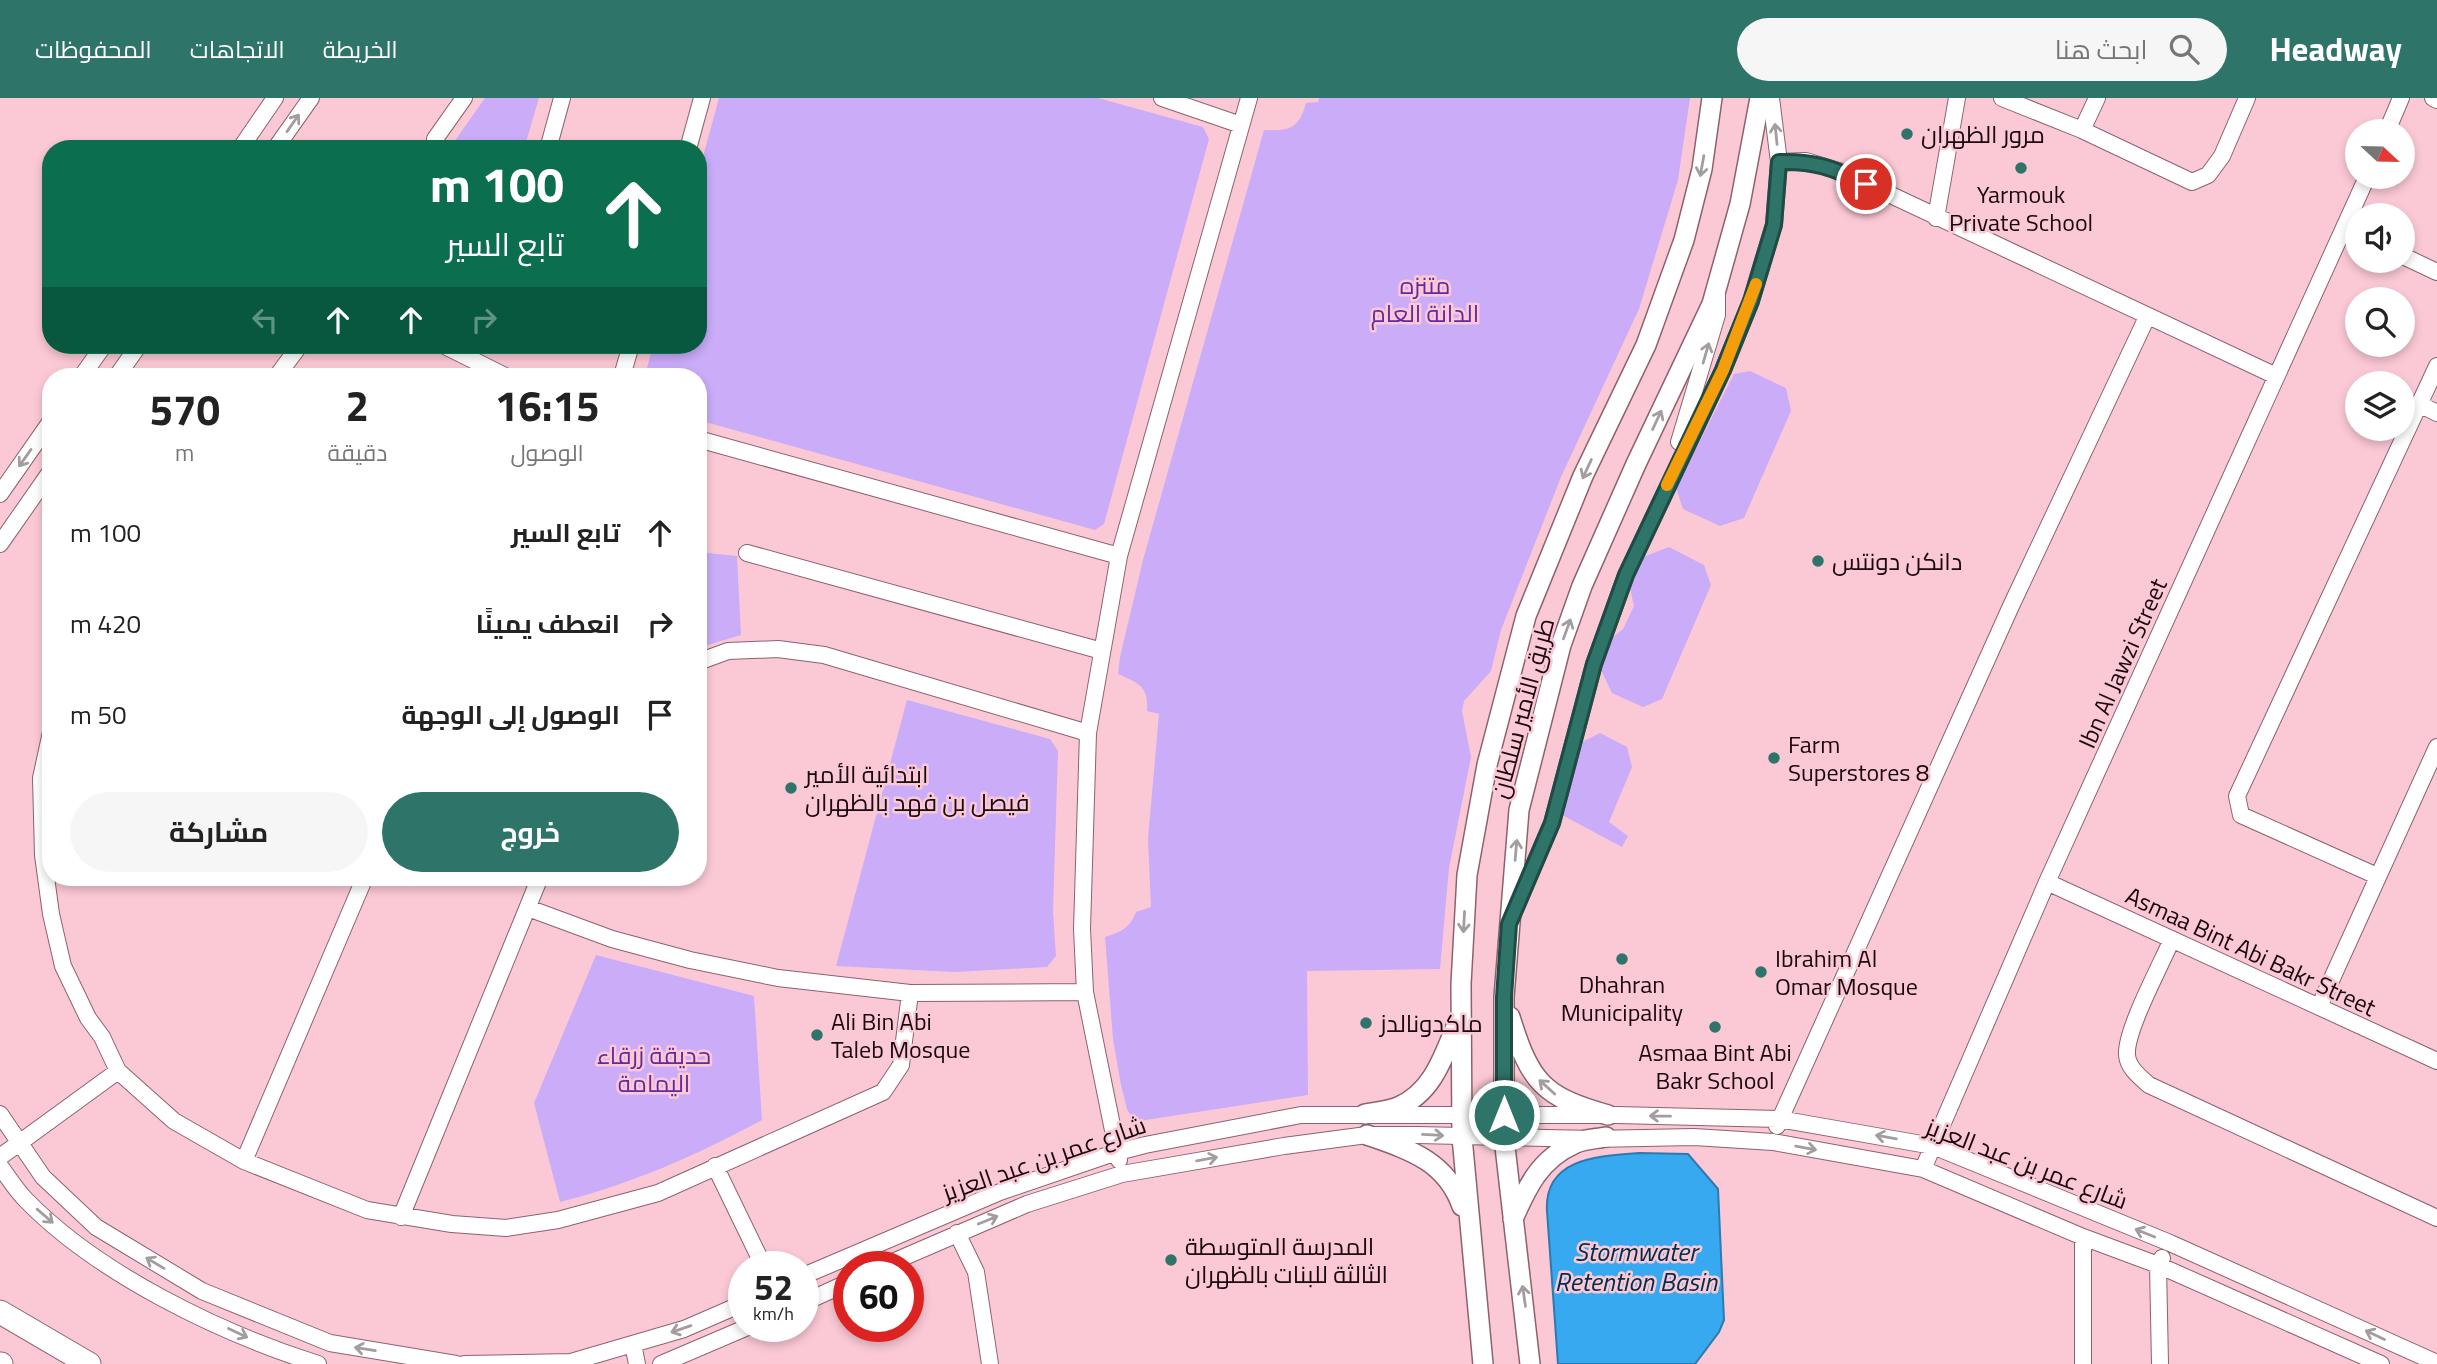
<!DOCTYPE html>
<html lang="ar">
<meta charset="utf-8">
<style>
:root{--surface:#fff;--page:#f6f6f6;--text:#222;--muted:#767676;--accent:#2e7469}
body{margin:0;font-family:"Titillium Web",Cairo,sans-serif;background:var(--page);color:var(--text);direction:rtl;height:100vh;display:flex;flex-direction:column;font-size:26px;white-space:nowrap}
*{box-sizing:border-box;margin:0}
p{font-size:23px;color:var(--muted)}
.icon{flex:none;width:38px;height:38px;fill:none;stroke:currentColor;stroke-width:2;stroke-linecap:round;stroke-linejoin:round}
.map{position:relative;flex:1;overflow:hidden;direction:ltr}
.drawer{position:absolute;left:42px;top:270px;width:665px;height:518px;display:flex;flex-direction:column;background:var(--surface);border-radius:28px;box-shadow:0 4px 10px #0003;direction:rtl}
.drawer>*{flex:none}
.top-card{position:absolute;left:42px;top:42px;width:665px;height:214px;border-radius:28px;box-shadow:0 4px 10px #0003;direction:rtl;background:#0b6e4f;color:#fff;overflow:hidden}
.needle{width:46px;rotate:112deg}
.fabs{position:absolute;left:2345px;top:21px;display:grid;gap:14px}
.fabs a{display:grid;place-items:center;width:70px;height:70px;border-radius:50%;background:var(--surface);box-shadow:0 4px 10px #0003;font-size:35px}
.speed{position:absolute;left:728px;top:1153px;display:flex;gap:14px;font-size:35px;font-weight:700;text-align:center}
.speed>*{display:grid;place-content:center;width:91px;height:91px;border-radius:50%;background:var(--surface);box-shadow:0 4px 10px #0003;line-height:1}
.speed small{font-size:18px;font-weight:400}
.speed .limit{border:10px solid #d22;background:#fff;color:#111}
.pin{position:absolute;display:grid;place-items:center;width:60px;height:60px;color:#fff;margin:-30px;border:4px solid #fff;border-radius:50%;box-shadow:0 2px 7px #0007}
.me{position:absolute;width:77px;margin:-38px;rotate:0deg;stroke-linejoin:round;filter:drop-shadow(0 0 5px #0008)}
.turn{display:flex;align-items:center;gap:24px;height:147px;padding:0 28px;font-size:32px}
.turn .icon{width:91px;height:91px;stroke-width:2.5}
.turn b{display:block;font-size:49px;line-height:60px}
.lanes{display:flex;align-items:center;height:66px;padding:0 28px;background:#0003;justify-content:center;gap:35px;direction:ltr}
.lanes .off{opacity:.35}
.eta{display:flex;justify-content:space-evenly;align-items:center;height:119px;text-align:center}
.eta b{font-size:42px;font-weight:700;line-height:49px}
.button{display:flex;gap:14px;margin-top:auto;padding:14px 28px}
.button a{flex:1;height:80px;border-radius:42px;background:var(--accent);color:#fff;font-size:28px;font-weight:700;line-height:80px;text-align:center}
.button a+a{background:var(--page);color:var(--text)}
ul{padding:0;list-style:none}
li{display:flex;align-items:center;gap:21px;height:91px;padding:0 28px}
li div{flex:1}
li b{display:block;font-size:26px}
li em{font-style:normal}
header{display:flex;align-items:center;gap:42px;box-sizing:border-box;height:98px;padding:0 35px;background:var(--accent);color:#fff}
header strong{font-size:33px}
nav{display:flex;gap:38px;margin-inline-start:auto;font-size:24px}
.search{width:490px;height:63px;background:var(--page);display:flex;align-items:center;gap:18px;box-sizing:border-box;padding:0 24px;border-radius:38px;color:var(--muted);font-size:26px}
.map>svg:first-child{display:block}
</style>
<header>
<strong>Headway</strong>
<div class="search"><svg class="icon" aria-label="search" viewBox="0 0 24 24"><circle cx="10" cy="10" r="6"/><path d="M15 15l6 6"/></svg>ابحث هنا</div>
<nav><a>الخريطة</a><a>الاتجاهات</a><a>المحفوظات</a></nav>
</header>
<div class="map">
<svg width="2437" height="1266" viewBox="0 0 2437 1266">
<rect width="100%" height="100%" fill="#fbc9d5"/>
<path fill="#caacf9" d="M485 0H539L524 51H449Z
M719 0H1098L1203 29 1209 41 1104 426 1095 432 698 322V278H645L653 247H698V77Z
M1319 0H1690L1678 82 1639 211 1561 379 1501 532 1491 573 1464 603 1462 613 1471 659 1449 770 1440 871 1307 873 1308 997 1139 1023 1131 1018 1127 1011 1121 987 1113 941 1105 839C1121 834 1130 830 1136 814L1151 809 1148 741 1159 616 1147 613C1149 589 1139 585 1118 576L1120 559 1143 462 1264 32C1289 33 1299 31 1306 5L1318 4Z
M1750 273 1786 290 1791 313 1744 420 1720 428 1683 411 1676 390 1734 276Z
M1669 449 1704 467 1711 487 1662 601 1643 609 1612 595 1600 570 1608 543 1623 531 1634 508 1629 486 1638 461Z
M698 454 737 458 741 537 698 550Z
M907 602 1050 641 1058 653 1053 814 1056 858 1047 869 955 874 836 868Z
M1600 635 1627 649 1632 669 1609 724 1628 738 1622 749 1562 717 1582 644Z
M596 857 754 898 762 1022C697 1057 632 1086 560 1104L534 1005Z"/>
<path fill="#37a9f1" stroke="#2e79ad" stroke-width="2" d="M1639 1055 1688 1056 1718 1091 1724 1222 1719 1234 1695 1266H1558L1547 1113C1544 1059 1600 1058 1639 1055Z"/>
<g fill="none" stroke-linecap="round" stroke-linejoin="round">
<defs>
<path id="minor" d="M1162 0 1241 27
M2002 0 2082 32 2192 84 2208 77 2222 58 2247 0
M2433 0 2437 2
M2082 32 2097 0
M2387 33 2401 0
M240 51 275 0
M275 51 311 0
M436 51 435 41 464 0
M548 51 562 0
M688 51 702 0
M1779 64 1806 63 1842 74 2276 278
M1936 120 1957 0
M2403 158 2437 174
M443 247 505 278
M82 278 104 247
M117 278 139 247
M277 278 300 247
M622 278 631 247
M2419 306 2437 315
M698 341 1119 458
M1679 344 1717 217V197
M0 396 51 323
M0 446 51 373
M747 455 1102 553
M698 564 728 553 778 551 824 557 1088 635
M51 634 41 680 43 757 51 816 63 868 88 920 102 939 118 973 174 1023 244 1063 367 1112 452 1126 506 1130 558 1122 658 1095 883 994 901 967 910 895
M2377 778 2241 717 2237 698 2437 268
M2047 784 2437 963
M528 810 612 841 690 862 778 880 910 895 1085 894
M1512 818 1552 725 1594 566 1626 477 1723 272 1751 203 1774 126 1779 64 1771 0
M2172 841C2161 867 2125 933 2127 957 2128 970 2140 979 2149 987L2437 1120
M2319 909 2437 649
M0 1016 43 1079 96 1129 202 1193 330 1245 456 1266
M1777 1028 2011 508 2147 219
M0 1059 118 973
M1119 1062 1085 894 1082 831 1088 635 1119 458 1249 0
M244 1063 365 779
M0 1068C8 1079 16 1092 26 1102 98 1176 220 1235 318 1266
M715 1068 764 1169
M1923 1071 2047 784 2367 79
M401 1119 540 779
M957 1135 976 1174 990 1266
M2083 1139V1266
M881 1169 1027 1106 1122 1076 1284 1048 1367 1037H1417L1593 1041 1694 1039 1773 1044 1923 1071 2083 1139 2158 1167 2381 1266
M803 1178 1000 1094 1114 1055 1145 1047 1301 1017H1617L1779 1021 1933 1048 2170 1145 2437 1265
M803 1205 849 1184
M633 1246 637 1266
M464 1266 571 1264 684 1231 744 1205
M661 1266 750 1228
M2160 1266 2158 1167 2162 1160"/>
<path id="major" d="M1510 919C1530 984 1543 999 1608 1017
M1365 1016C1376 1014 1388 1013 1398 1009 1434 994 1444 956 1458 924
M1367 1037C1410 1052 1446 1063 1462 1108
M1513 1121C1527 1089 1540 1061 1574 1046 1583 1041 1596 1041 1606 1039
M1483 1266 1462 1039 1461 886 1467 777 1487 667 1526 518 1583 378 1646 247 1684 142 1702 71 1712 0
M1530 1266 1504 1040V899L1519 712 1561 547 1582 488 1636 366 1712 206 1740 106 1760 0"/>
<path id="highway" d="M0 1214 89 1266
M0 1266H1"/>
</defs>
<use href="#minor" stroke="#8d626d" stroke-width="18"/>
<use href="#major" stroke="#8d626d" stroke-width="22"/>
<use href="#highway" stroke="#8d626d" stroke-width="25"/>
<use href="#minor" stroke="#fff" stroke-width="16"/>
<use href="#major" stroke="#fff" stroke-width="19"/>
<use href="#highway" stroke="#fff" stroke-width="23"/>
</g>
<defs><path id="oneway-shaft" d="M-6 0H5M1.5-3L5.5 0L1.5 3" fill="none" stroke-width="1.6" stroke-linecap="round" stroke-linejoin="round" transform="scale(1.75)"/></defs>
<g stroke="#a39d9f">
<use href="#oneway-shaft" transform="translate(293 25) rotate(-55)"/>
<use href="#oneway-shaft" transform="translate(1776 36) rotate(-96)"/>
<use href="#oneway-shaft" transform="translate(1702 68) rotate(100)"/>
<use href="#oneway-shaft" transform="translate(1706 255) rotate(-74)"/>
<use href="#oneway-shaft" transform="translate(1657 322) rotate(-65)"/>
<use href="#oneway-shaft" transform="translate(25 360) rotate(125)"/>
<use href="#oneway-shaft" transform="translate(1587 371) rotate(115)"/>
<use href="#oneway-shaft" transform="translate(1567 531) rotate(-70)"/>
<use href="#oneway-shaft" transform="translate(1516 752) rotate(-85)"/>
<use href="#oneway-shaft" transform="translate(1464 824) rotate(93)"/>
<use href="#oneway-shaft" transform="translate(1547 989) rotate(-138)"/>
<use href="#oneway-shaft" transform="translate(1660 1018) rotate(-179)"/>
<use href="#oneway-shaft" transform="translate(1433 1037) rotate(3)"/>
<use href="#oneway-shaft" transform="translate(1886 1039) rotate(-170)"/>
<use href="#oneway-shaft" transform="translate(1806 1050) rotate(10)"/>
<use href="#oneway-shaft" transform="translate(1207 1061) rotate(-10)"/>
<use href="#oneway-shaft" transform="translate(45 1118) rotate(41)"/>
<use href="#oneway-shaft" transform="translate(988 1122) rotate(-22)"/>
<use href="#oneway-shaft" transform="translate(2145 1135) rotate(-158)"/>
<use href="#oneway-shaft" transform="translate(155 1165) rotate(-149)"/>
<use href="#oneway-shaft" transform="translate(1524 1198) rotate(-98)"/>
<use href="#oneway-shaft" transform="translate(681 1231) rotate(161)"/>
<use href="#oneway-shaft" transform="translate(238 1235) rotate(25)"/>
<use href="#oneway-shaft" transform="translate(2375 1237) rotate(-155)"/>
<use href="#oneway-shaft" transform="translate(365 1251) rotate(-171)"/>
</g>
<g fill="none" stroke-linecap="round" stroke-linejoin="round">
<defs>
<path id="route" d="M1504 1017V899L1509 826 1552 725 1594 566 1626 477 1723 272 1751 203 1774 127 1779 64C1815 63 1833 70 1866 86"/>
</defs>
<use href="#route" stroke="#1e4b44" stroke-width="18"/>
<use href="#route" stroke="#2e7469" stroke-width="12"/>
<path stroke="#f59e0b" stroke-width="12" d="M1667 387 1723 272 1756 186"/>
</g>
<g fill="#2e7469" stroke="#fbc9d5" stroke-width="2.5">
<circle cx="1907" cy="36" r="7"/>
<circle cx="2021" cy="70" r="7"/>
<circle cx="1818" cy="463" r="7"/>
<circle cx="1774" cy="660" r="7"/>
<circle cx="791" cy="690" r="7"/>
<circle cx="1622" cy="861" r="7"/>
<circle cx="1761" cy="874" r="7"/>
<circle cx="1366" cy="925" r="7"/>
<circle cx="1715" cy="929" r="7"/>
<circle cx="817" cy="937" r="7"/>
<circle cx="1171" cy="1162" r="7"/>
</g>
<g text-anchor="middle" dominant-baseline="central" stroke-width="5" stroke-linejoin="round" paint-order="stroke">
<g font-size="24" fill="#1a090e" stroke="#fbc9d5" text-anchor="start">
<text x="1921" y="36">مرور الظهران</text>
<text x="2021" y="96" text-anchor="middle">Yarmouk<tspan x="2021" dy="28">Private School</tspan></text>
<text x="1832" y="463">دانكن دونتس</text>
<text x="1788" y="646">Farm<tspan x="1788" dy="28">Superstores 8</tspan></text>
<text x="805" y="676">ابتدائية الأمير<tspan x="805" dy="28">فيصل بن فهد بالظهران</tspan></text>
<text x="1775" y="860">Ibrahim Al<tspan x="1775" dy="28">Omar Mosque</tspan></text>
<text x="1622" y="886" text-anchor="middle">Dhahran<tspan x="1622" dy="28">Municipality</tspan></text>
<text x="831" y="923">Ali Bin Abi<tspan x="831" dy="28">Taleb Mosque</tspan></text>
<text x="1380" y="925">ماكدونالدز</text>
<text x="1715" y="954" text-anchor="middle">Asmaa Bint Abi<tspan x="1715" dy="28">Bakr School</tspan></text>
<text x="1185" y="1148">المدرسة المتوسطة<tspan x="1185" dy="28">الثالثة للبنات بالظهران</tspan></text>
</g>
<g font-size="24" fill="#622a9c" stroke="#fbc9d5">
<text x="1425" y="187">متنزه<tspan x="1425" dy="28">الدانة العام</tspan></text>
<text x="654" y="957">حديقة زرقاء<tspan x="654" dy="28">اليمامة</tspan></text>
</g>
<g font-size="24" fill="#1a090e" stroke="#fbc9d5">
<text transform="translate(2122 565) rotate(-66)">Ibn Al Jawzi Street</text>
<text transform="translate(1522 610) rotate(-75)">طريق الأمير سلطان</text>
<text transform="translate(2251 853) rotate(25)">Asmaa Bint Abi Bakr Street</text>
<text transform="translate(1044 1060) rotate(-19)">شارع عمر بن عبد العزيز</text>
<text transform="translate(2027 1065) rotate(21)">شارع عمر بن عبد العزيز</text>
</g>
<g font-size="26" font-style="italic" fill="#002f4c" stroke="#fbc9d5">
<text x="1636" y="1153">Stormwater<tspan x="1636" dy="30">Retention Basin</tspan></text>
</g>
</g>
</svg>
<div class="fabs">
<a><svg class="needle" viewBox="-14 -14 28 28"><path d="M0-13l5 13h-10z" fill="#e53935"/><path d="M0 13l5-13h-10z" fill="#767676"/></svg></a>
<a><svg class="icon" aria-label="sound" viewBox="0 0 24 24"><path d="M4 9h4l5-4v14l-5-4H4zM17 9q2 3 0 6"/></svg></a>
<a><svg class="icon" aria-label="search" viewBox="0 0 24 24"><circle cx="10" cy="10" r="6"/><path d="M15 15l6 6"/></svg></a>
<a><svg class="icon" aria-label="layers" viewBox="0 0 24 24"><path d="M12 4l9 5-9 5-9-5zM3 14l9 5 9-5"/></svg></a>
</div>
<div class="speed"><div>52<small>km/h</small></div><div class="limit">60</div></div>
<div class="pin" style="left:1866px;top:86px;background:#d93025"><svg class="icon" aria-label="arrive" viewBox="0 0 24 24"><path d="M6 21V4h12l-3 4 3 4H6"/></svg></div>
<svg class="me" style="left:1504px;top:1017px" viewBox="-20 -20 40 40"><circle r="17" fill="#2e7469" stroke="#fff" stroke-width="3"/><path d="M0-11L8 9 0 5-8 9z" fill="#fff"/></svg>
<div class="top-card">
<div class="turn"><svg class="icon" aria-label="ahead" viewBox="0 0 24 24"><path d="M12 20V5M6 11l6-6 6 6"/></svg><div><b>100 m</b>تابع السير</div></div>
<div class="lanes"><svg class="icon off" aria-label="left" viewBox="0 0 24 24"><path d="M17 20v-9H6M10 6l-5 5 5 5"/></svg><svg class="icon" aria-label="ahead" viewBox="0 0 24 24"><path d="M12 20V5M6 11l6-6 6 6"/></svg><svg class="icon" aria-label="ahead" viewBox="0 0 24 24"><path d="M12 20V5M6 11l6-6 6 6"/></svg><svg class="icon off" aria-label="right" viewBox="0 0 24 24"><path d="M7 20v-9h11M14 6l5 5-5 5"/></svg></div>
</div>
<section class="drawer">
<div class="eta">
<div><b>16:15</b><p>الوصول</p></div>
<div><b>2</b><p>دقيقة</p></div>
<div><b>570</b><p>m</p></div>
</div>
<ul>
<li><svg class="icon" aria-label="ahead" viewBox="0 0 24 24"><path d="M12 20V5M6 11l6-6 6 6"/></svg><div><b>تابع السير</b></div><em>100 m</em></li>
<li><svg class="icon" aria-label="right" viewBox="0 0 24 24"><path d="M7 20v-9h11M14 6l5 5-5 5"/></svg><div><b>انعطف يمينًا</b></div><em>420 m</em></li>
<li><svg class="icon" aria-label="arrive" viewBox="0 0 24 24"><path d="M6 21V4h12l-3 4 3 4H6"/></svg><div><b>الوصول إلى الوجهة</b></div><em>50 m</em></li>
</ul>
<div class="button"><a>خروج</a><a>مشاركة</a></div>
</section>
</div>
